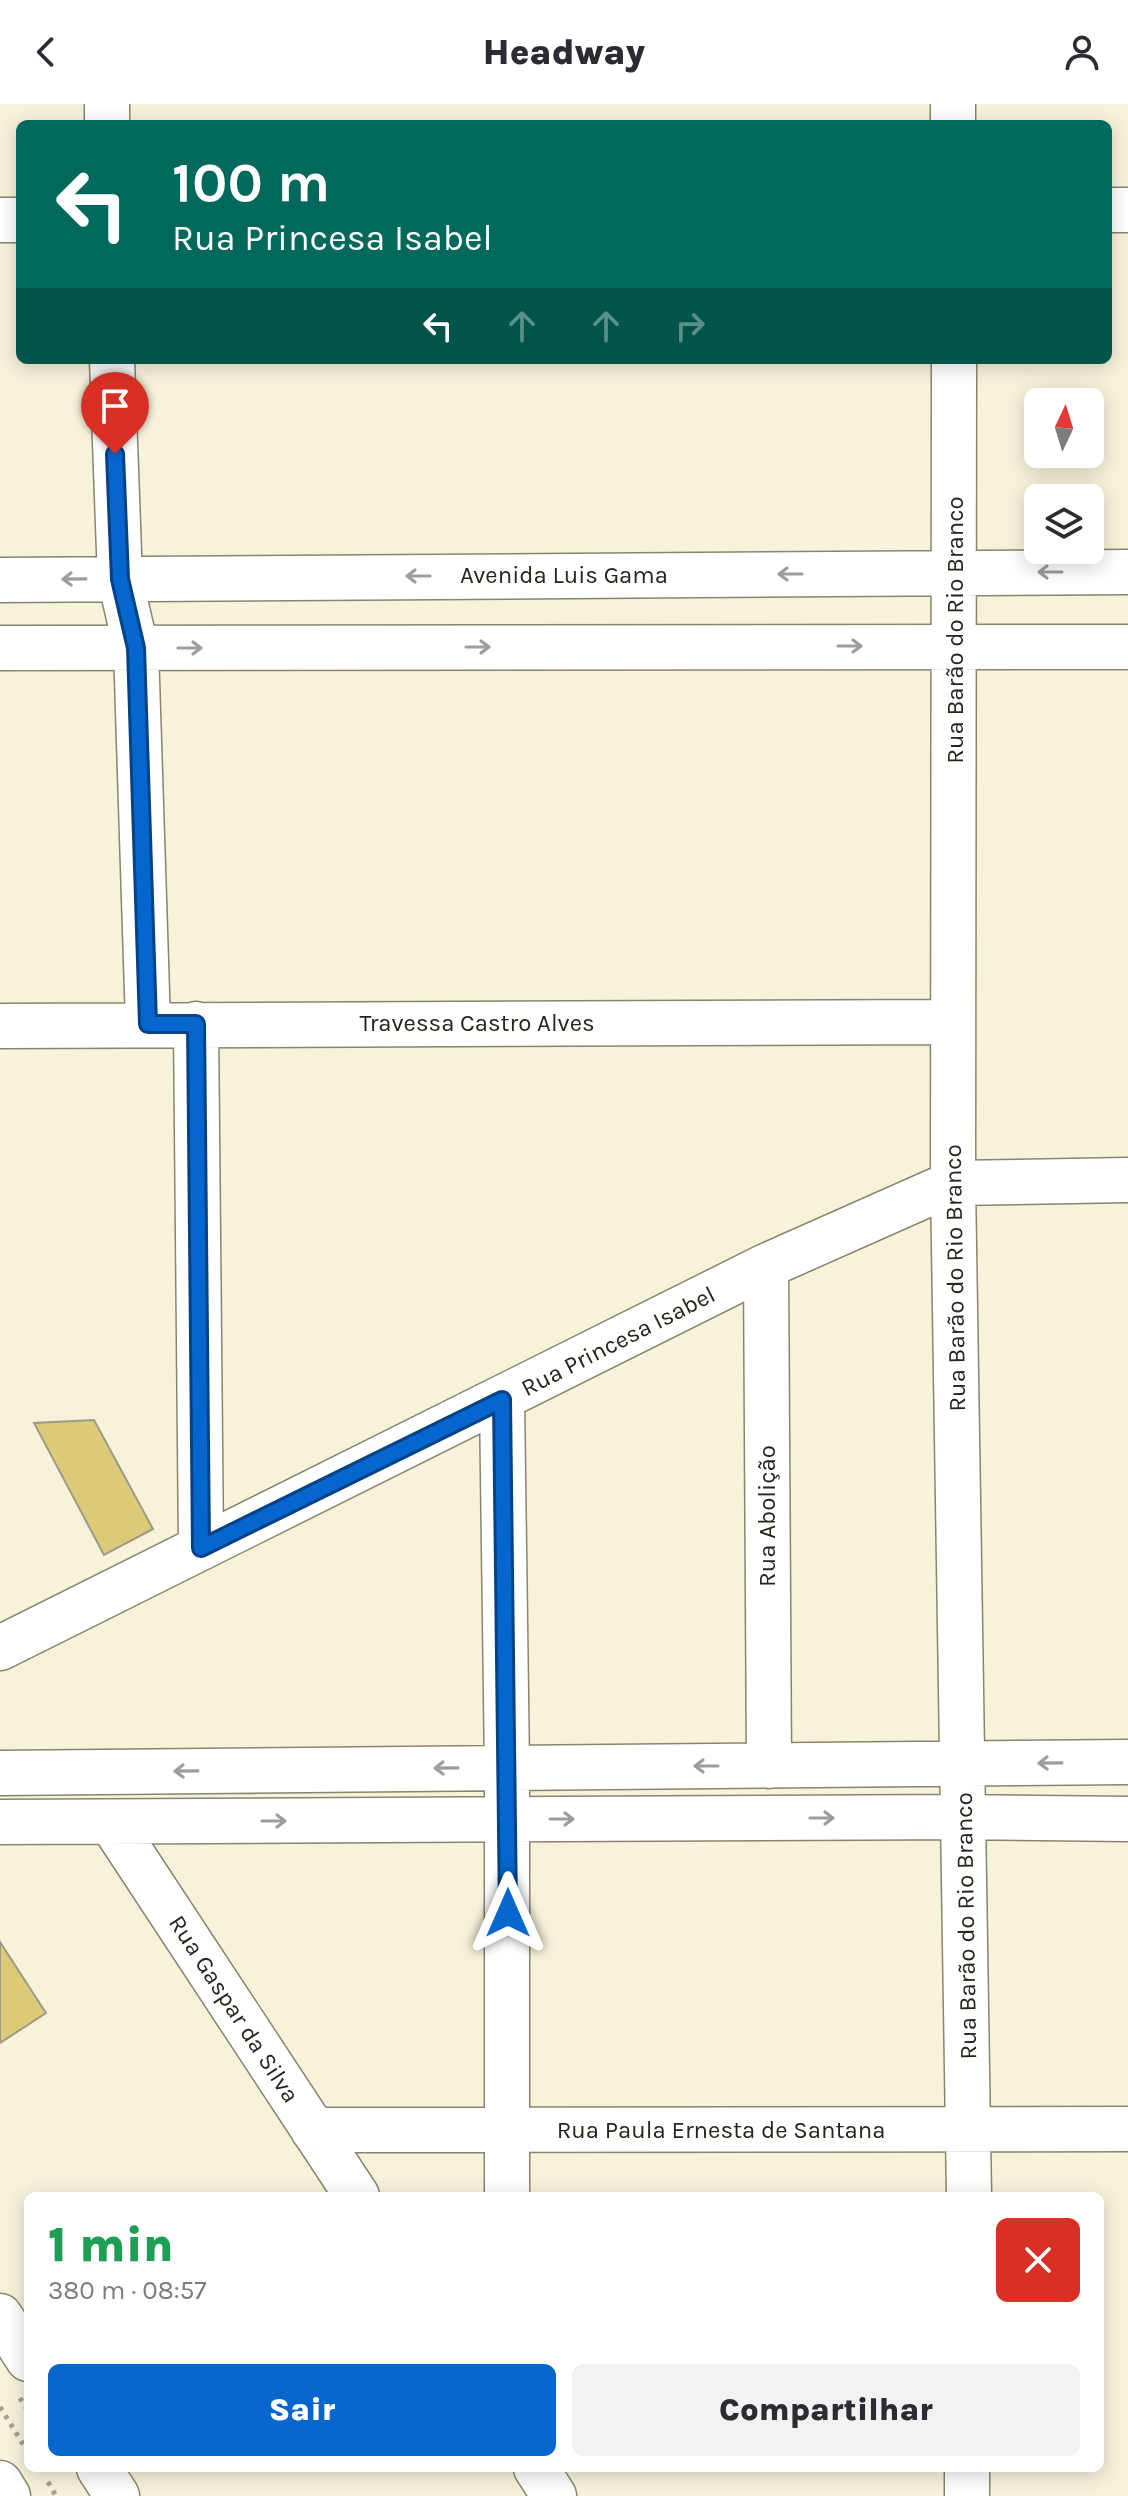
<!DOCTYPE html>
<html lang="pt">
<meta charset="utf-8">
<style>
:root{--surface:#fff;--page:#f2f2f3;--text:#2b2b33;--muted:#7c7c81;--accent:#0566ce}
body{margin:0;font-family:Karla,sans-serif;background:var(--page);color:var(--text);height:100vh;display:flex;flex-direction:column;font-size:30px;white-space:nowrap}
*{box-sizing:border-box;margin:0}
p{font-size:26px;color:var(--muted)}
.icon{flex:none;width:44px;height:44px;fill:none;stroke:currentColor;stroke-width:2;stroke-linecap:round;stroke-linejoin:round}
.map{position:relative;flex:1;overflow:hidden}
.sheet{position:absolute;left:24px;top:2088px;width:1080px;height:280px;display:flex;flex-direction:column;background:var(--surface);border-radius:12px;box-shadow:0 4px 20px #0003}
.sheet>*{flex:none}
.hud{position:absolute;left:16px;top:16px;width:1096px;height:244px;border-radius:12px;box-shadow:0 4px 20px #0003;background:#00695c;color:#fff;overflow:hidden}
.needle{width:52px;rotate:4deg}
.controls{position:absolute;left:1024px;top:284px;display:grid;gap:16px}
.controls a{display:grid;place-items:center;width:80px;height:80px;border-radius:12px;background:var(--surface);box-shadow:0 4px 20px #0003;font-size:40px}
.pin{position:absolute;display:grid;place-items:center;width:68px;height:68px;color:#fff;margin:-82px -34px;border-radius:50% 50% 50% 0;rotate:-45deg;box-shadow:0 0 8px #0007}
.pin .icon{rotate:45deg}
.me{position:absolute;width:88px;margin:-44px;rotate:0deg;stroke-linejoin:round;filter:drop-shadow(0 0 6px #0008)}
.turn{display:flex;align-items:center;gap:28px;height:168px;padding:0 24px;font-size:36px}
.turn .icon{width:104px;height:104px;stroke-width:2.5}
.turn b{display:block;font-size:56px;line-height:68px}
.lanes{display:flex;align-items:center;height:76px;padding:0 24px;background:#0003;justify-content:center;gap:40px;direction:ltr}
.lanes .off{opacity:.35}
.round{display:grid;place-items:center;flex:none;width:84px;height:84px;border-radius:12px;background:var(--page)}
.summary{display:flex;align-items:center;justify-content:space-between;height:136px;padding:0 24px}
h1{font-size:48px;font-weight:800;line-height:60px;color:#1e9e55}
.action{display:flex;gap:16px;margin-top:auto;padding:16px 24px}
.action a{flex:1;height:92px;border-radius:12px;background:var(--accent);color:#fff;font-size:32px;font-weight:800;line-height:92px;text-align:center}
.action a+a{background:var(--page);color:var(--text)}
header{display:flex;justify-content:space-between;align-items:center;height:104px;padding:0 24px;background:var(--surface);font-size:36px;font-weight:800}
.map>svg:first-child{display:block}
</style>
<header><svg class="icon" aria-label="back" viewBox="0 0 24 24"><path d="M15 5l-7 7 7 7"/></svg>Headway<svg class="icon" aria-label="person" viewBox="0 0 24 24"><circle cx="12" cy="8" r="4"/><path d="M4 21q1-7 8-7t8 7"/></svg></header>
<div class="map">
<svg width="1128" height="2392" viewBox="0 0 1128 2392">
<rect width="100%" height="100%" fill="#f7f3db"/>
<path fill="#dbcb79" stroke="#9e9a84" stroke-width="2" d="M94 1316 153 1425 104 1451 34 1319Z
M0 1838 46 1909 0 1939Z"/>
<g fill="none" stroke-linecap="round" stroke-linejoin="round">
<defs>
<path id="minor" d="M953 0V20
M107 20V0
M1108 106H1128
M0 116H20
M112 256 120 475 136 544 148 920
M954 256 953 1079 969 2092
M0 476 1128 468
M0 544 1128 543
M196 920 201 1444
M0 922 953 918
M766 1162 769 1662
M502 1296 507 1664V2092
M0 1544 766 1162 953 1079 1128 1076
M0 1669 1128 1658
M0 1718 964 1713 1128 1715
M111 1718 357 2092
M313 2026 1128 2025
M536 2364 554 2392
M967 2364V2392"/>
<path id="major" d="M0 2212 28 2255
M99 2364 117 2392
M0 2379 8 2392"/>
</defs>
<use href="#minor" stroke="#88846e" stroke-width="47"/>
<use href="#major" stroke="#88846e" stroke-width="47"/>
<path stroke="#a3a08e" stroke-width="5" stroke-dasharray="4 6" stroke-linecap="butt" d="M20 2294 28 2307
M0 2303 28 2348
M48 2378 56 2392"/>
<use href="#minor" stroke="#fff" stroke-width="44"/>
<use href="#major" stroke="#fff" stroke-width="44"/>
</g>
<defs><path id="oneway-shaft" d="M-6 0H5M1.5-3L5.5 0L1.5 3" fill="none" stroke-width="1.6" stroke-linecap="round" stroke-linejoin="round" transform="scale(2)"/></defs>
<g stroke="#9d9d99">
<use href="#oneway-shaft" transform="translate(1050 468) rotate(180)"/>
<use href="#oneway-shaft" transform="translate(790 470) rotate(180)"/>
<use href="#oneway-shaft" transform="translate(418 472) rotate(180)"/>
<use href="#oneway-shaft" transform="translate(74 475) rotate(179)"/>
<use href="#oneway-shaft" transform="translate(850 542)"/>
<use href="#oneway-shaft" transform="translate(478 543)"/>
<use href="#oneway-shaft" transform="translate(190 544)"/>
<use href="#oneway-shaft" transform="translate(1050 1659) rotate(179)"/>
<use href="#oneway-shaft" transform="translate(706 1662) rotate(180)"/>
<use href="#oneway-shaft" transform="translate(446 1664) rotate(179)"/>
<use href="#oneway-shaft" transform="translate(186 1667) rotate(179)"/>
<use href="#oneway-shaft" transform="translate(822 1714)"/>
<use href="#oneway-shaft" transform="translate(562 1715)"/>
<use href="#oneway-shaft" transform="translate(274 1717)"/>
</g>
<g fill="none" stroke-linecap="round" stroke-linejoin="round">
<defs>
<path id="route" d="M115 350 120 475 136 544 148 920H196L201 1444 502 1296 508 1809"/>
</defs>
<use href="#route" stroke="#034286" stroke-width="20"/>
<use href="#route" stroke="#0566ce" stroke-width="14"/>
</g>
<g text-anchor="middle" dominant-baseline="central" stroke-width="6" stroke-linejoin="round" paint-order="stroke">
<g font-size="24" fill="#26251c" stroke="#fff">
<text x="564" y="471">Avenida Luis Gama</text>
<text transform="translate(955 526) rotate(-90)">Rua Barão do Rio Branco</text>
<text x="477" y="919">Travessa Castro Alves</text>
<text transform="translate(955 1174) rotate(-91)">Rua Barão do Rio Branco</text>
<text transform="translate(618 1237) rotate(-27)">Rua Princesa Isabel</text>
<text transform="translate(767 1412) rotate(-90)">Rua Abolição</text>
<text transform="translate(966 1822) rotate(-91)">Rua Barão do Rio Branco</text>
<text transform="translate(234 1905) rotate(57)">Rua Gaspar da Silva</text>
<text x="721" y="2026">Rua Paula Ernesta de Santana</text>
</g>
</g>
</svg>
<div class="controls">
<a><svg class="needle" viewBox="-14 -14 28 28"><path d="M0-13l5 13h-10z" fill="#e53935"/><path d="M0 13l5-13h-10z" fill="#7c7c81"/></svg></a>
<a><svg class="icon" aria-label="layers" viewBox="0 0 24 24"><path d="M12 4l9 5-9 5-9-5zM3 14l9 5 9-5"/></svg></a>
</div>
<div class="pin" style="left:115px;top:350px;background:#d93025"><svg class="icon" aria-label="arrive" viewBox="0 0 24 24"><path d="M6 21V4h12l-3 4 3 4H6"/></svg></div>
<svg class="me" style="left:508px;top:1809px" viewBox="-20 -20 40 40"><path d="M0-17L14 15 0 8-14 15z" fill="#0566ce" stroke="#fff" stroke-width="4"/></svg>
<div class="hud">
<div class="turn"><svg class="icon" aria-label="left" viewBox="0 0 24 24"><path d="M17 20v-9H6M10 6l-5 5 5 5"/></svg><div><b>100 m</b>Rua Princesa Isabel</div></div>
<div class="lanes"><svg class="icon" aria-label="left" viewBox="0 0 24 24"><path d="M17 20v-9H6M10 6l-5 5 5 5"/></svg><svg class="icon off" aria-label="ahead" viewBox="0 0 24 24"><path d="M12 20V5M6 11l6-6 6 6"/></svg><svg class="icon off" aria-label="ahead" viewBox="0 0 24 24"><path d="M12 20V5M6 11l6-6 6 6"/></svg><svg class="icon off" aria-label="right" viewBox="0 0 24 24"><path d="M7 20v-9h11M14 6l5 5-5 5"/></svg></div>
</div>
<section class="sheet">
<div class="summary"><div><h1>1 min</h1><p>380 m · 08:57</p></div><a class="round" style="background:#d93025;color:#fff"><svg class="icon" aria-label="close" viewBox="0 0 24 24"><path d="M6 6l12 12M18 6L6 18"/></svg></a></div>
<div class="action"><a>Sair</a><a>Compartilhar</a></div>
</section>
</div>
